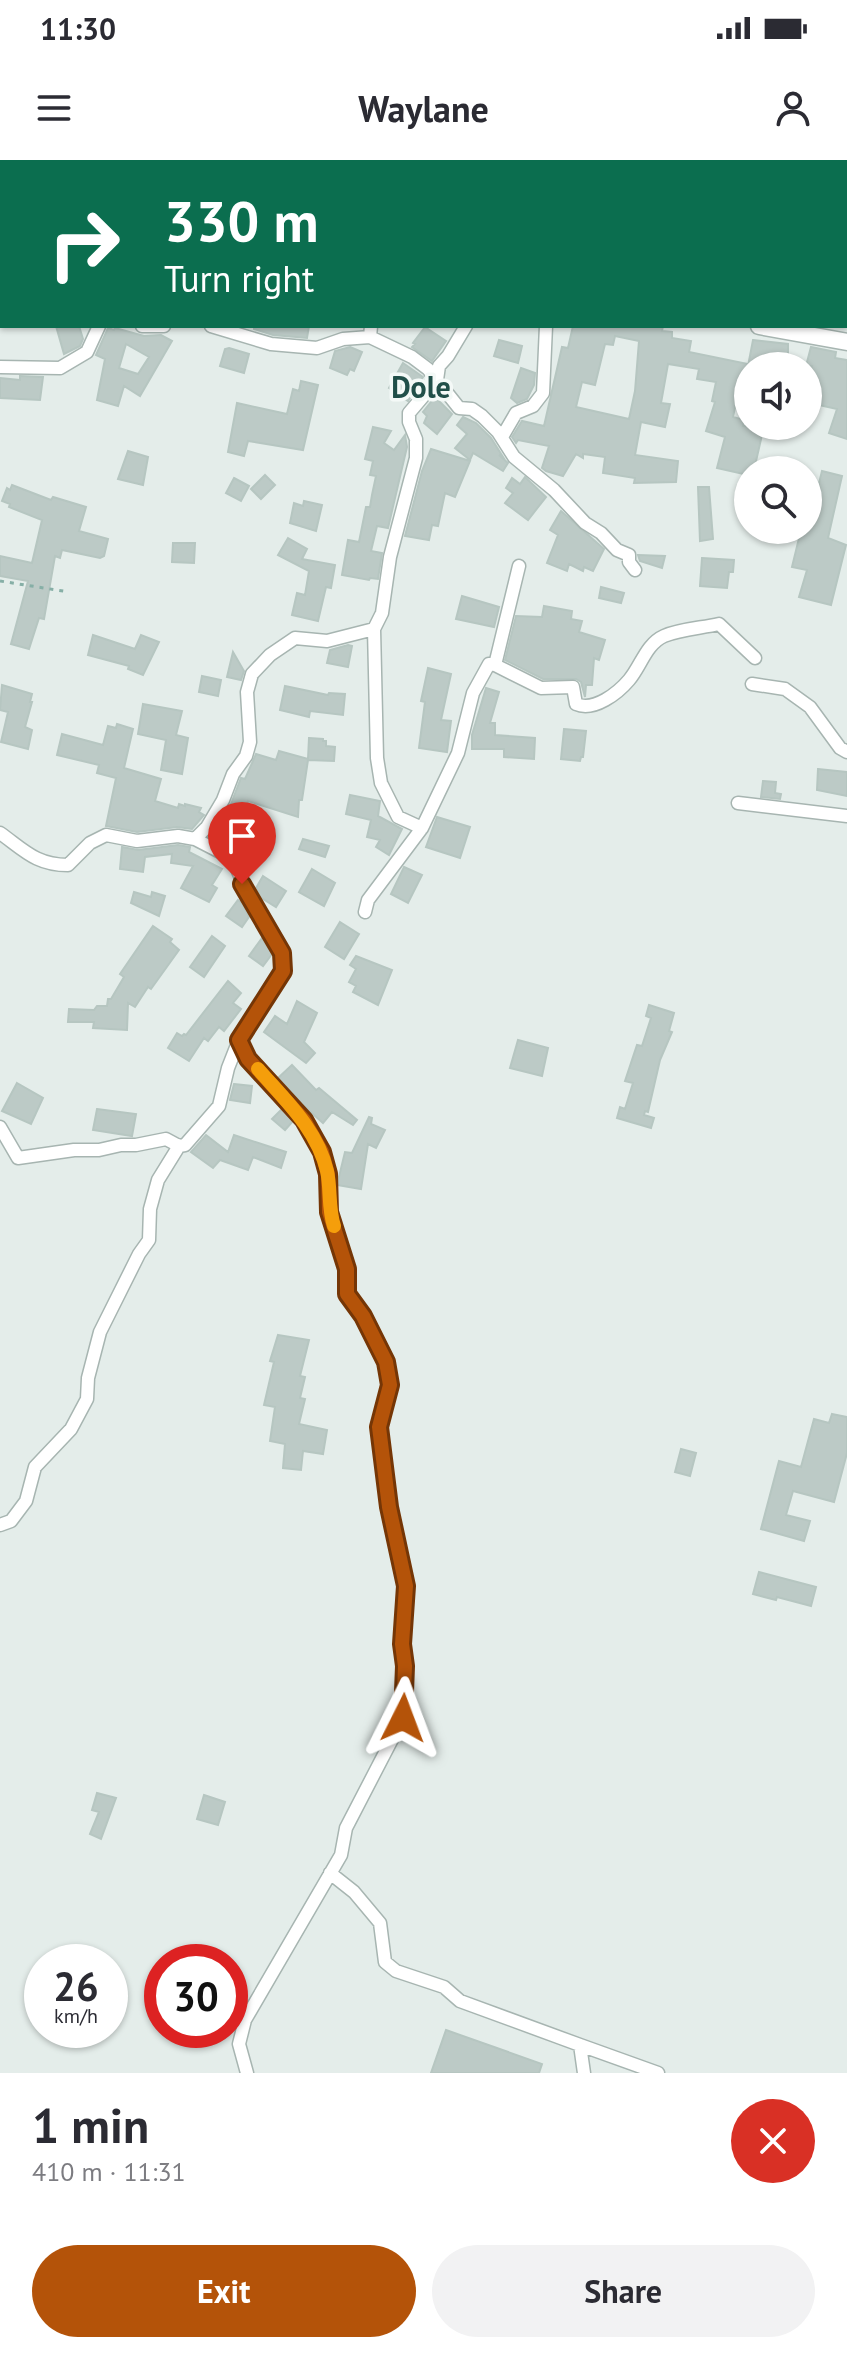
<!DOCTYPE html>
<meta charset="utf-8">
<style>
:root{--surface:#fff;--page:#f2f2f3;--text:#2b2b33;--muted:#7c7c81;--accent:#b45309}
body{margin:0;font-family:"PT Sans",sans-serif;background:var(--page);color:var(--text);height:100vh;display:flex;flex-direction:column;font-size:30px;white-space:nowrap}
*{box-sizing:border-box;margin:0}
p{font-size:26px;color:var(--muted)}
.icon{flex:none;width:44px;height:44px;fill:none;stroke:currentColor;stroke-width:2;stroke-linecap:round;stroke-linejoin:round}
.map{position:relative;height:1913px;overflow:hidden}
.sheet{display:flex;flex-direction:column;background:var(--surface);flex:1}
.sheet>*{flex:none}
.banner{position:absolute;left:0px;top:0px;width:848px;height:168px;box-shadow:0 2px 6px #0004;background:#0b6e4f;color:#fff;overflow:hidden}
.tools{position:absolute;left:734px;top:192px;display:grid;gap:16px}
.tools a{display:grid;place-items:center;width:88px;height:88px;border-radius:50%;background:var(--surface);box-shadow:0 2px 6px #0004;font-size:40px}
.speed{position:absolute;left:24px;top:1784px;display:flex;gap:16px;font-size:40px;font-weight:700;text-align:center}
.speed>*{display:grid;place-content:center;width:104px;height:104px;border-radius:50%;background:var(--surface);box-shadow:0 2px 6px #0004;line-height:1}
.speed small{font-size:20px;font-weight:400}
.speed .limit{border:12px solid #d22;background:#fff;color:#111}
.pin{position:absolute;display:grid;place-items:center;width:68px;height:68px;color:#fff;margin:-82px -34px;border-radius:50% 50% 50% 0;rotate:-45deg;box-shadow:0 0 8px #0007}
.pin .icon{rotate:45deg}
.me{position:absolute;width:88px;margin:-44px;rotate:3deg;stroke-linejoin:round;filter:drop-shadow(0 0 6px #0008)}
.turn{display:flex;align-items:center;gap:28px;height:168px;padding:0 32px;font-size:36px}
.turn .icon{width:104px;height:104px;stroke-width:2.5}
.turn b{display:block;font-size:56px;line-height:68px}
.round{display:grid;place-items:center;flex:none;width:84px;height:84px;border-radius:42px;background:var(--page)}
.head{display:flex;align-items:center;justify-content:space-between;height:136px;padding:0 32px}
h1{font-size:48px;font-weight:800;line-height:60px}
.action{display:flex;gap:16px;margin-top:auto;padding:16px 32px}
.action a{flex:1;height:92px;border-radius:48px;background:var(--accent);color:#fff;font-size:32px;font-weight:800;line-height:92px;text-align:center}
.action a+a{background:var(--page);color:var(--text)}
.status{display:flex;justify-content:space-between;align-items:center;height:56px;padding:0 40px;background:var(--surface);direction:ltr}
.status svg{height:22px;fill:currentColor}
header{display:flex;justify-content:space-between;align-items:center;height:104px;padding:0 32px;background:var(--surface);font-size:36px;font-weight:800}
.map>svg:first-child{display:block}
</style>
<div class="status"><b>11:30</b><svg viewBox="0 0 49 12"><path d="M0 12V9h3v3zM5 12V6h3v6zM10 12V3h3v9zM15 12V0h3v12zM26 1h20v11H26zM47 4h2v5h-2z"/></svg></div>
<header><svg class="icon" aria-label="menu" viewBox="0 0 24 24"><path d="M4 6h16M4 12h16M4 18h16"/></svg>Waylane<svg class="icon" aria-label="person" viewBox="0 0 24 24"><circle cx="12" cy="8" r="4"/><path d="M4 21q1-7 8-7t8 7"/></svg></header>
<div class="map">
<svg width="847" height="1913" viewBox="0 0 847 1913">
<rect width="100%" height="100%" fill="#e4edea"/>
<path fill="#bccac6" stroke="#b6c6c1" stroke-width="2" fill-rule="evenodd" d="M56 166H79L83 179 80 186 64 194Z
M254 166H309L307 178 273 175 254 169Z
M573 166H663L662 171 672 172V178L691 181 689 192 748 204V219L741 218 733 257 744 260 743 266H764L754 310H748V315L717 308 725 277 706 271 715 242 712 241 716 222 697 219 699 209 668 204 661 243 670 244 665 267 641 262 635 295 678 301 676 322 634 323 635 318 603 313 605 297 583 294V298L576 294 563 316 546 311 542 308 549 286 518 280 516 283 512 277 522 261 544 266 562 187 568 188ZM615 176 639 181 635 231 629 259 576 247 582 222 595 225 605 184 613 185Z
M425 167 446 181 432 201 412 187 415 184 413 183Z
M108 168 114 170 115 168 144 176 161 175 172 181 140 236 124 226 118 246 97 240 105 199 96 195ZM126 184 149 197 138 214 119 208Z
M499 180 522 186 518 203 494 196Z
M753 180 788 184V206H748Z
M350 187 362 192 354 211 350 209 347 215 330 208 335 191Z
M811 187 836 192 835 198 847 200V279L829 273 837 249 810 243 812 233 808 232V225L812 206H806Z
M229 188 249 194 244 213 220 206 225 189Z
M403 203 423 217 408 241 389 228Z
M521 208 535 213 534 225 527 239 517 243 511 238Z
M20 216 43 217 40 240 0 238V218L20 220Z
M301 221 318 225 303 290 248 281 244 296 228 292 237 243 287 254 293 229 299 231Z
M435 237 452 254 437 274 424 263 427 256 423 252Z
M463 257 476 263 491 278 503 297 499 295 508 303 503 311 473 293 470 300 455 288 467 274 457 265Z
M373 267 391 271 384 283 394 290 405 275 407 287 388 368 377 366 371 391 382 393 378 419 370 418 369 420 342 415 348 380 359 382 366 347H370L372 335 376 316 370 315 373 301 365 299Z
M431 289 470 301 455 337 445 333 438 366 432 365 429 380 405 376 422 311Z
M128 291 148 297 143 325 118 319Z
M822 311 842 316 828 378 846 385 831 445 799 437 807 410 792 407 801 370H808V351L812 352Z
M265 315 275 325 261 339 251 329Z
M525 317 546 337 528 360 505 343 513 333 506 328 512 318 520 324Z
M234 318 249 326 241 341 226 333Z
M12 325 51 340 53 337 86 347 79 371 108 379 104 396 100 398 62 390 60 398 55 396 44 459 39 458 29 489 11 484 28 421 0 416V396L32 403 42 360 9 347 10 344 2 341 7 328 10 330Z
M698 327H709L713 379 700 381Z
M304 341 322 345 316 371 290 363 294 343 303 346Z
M561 351 604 389 593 411 584 407 583 411 569 404 567 411 547 403 558 375 550 370Z
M288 378 307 389 302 399 335 405 331 428 326 427 318 461 292 455 297 433 305 435 309 411 278 395Z
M173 383H195L194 403 172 402Z
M638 395 665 396 662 408 640 401Z
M702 398 734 400 733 412H729L727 428 700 426Z
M601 427 624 433 621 443 599 438Z
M462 436 499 447 494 467 456 459Z
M544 446 572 451 571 459 582 461 579 472 605 480 599 500 594 498 592 525H586L585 537 581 522 576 519H543L505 500 516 456 542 457Z
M93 475 135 489 141 475 159 482 143 515 128 509 129 506 88 495Z
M348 485 352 486 348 507 327 503 330 490Z
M233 492 244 511 241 520 227 517Z
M428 508 451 514 441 560 451 561 447 592 419 588 425 542 421 541Z
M202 516 221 520 218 536 199 532Z
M2 525 32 534 30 542H32L25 567 32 570 28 589 1 582 8 552 0 550Z
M285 526 328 535 329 533 345 534 343 555 310 551 309 557 280 550Z
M486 528 499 532 490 563H495V575L535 578 534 599 504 597V589H472V575Z
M143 544 182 551 176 575 188 578 182 614 161 610 166 580 138 574Z
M117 564 133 569 124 608 161 619 155 641 178 648 179 644 185 646V644L201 648 199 652 204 655 192 669 177 667 137 672 106 666 116 618 97 613 99 605 57 595 62 574 103 585 108 566 116 568Z
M564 569 586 571 583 597H581L580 601 561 599Z
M309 578 323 579V581H326V586L335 587 334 601 308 600 302 640H299L298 657 248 641 238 665 224 662 241 618 245 619 256 594 276 600 279 591 308 599Z
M818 609 847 612V636L817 630Z
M763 621 776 622 775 633 781 634 780 639 761 637Z
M350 635 380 641 378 656 402 669 389 695 376 687 380 680 367 677 371 660 346 654Z
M437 657 470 667 460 698 426 687Z
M303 679 329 686 325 697 299 689Z
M178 685 190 687 189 692 222 709 212 725 217 728 209 742 181 728 193 706 171 703 172 694 145 697 143 712 120 709 122 687 138 690Z
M404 707 422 715 408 743 391 734Z
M312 709 335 723 324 746 299 732Z
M263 716 286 731 276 747 260 737 256 728Z
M134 732 151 737 152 732 165 736 159 756 131 743Z
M238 740 243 744 249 757 242 767 226 756Z
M340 762 359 774 344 799 325 787Z
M153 766 172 779 170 782 179 790 151 829 148 827 135 847 128 843 127 870 93 868 94 862H68L69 849 94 850 97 846H107L108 839H111L124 817 120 814Z
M212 776 225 786 204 817 190 807Z
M262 778 272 794 263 806 249 796Z
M356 796 392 810 378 845 353 832 356 826 349 822 356 809 350 805Z
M228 821 241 833 233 843 241 849 224 871 219 867 208 881 204 878 189 901 168 888 177 873 182 876 184 874 186 875Z
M297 841 317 853 304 882 315 893 306 903 264 872 275 856 287 864Z
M649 845 674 853 669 871 672 872 660 900 648 952 645 951 644 955 654 958 651 968 617 958 620 947 625 949 633 923 625 921 637 885 642 886 651 858 646 856Z
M518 880 548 888 542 916 510 908Z
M292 905 316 930 319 928 357 960 353 965 332 952 323 963 305 947 278 918Z
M17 923 43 938 31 964 2 951Z
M234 924 252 926 250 943 230 940Z
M97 949 136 954 132 976 93 970Z
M282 949 293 961 285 970 272 959Z
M369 957 372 958 371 964 385 970 376 988 368 984 361 1029 337 1025 345 992 352 993Z
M206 975 228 992 234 975 286 992 281 1008 253 997 248 1010 220 1000 213 1008 191 992Z
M278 1175 309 1180 300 1216 305 1217 300 1238 305 1239 299 1264 327 1270 323 1294 303 1291 301 1310 283 1308 285 1284 270 1281 275 1247 264 1245 274 1202 270 1201Z
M832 1254 847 1257V1293L834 1342 793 1331 786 1355 810 1361 804 1381 761 1369 779 1301 801 1307 814 1259 829 1263Z
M681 1289 696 1293 690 1316 675 1312Z
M759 1412 816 1427 811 1446 777 1437 776 1440 753 1434Z
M97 1633 116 1638 101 1679 90 1674 99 1652 92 1650Z
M204 1635 225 1642 218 1665 197 1659Z
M446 1870 542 1904 539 1913H431Z"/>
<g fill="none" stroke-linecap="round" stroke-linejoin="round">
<defs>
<path id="minor" d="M371 2 372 0
M549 2 550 0
M142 166H164
M211 166 271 184 317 188 343 179 370 177
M371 166 370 177 412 197 428 209 459 248 472 249 482 256 498 272 514 297 554 330 585 363 601 373 617 390 629 395V402L635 410
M0 207 60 208 87 192 99 166
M502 277 516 253 533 246 543 233 546 166
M495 505 519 406
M752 524 785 529 810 547 840 588 847 592
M738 643 847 656
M422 668 398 657 381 623 377 598 374 469 382 453 390 397 416 298V279L409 262V253L437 220 439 206 448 196 466 166
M0 673C24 690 36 705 68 705L90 683 106 675 137 681 178 676 195 679 207 667 223 640 233 614 246 596 250 582 247 532 252 514 270 495 295 478 327 481 374 469
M195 679 232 698 256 751 282 793 283 811 239 880 248 899 304 960 322 992 328 1014 329 1052 347 1109V1134L363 1156 386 1202 390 1225 379 1267 389 1347 406 1426 402 1484 405 1506 403 1558 346 1668 341 1695 245 1860 239 1884 247 1913
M365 752 368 740 422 668 458 593 473 533 489 504 495 505 541 528 573 527 576 544C594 552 618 533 629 520 641 506 646 484 664 476 680 469 702 468 719 464L755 498
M0 967 18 998 74 990H99L121 985H136L166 979 179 986
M0 1365 11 1361 26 1341 35 1307 71 1269 87 1239 88 1218 100 1172 139 1094 149 1080 150 1049 158 1020 179 986 185 985 219 946 228 908 239 880
M330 1713 354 1732 380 1763 385 1802 396 1811 444 1827 460 1841 580 1885
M584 1913 580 1885 658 1913"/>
<path id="tertiary" d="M0 24 2 25
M759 166 847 182"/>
</defs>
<use href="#minor" stroke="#a7b5b1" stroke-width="15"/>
<use href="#tertiary" stroke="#a7b5b1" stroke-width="19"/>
<path stroke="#86afa6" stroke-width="3" stroke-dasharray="4 6" stroke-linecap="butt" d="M846 75 847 74
M0 421 69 432"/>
<use href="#minor" stroke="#fff" stroke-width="12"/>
<use href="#tertiary" stroke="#fff" stroke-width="16"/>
</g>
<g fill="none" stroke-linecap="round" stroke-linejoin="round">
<defs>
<path id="route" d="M242 724 282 793 283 811 239 880 248 899 304 960 322 992 328 1014 329 1052 347 1109V1134L363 1156 386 1202 390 1225 379 1267 389 1347 406 1426 402 1484 405 1506 403 1558"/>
</defs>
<use href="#route" stroke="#753606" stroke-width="20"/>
<use href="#route" stroke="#b45309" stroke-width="14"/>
<path stroke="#f59e0b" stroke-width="14" d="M258 909C285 940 317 969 327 1011 331 1029 328 1048 334 1066"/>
</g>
<g text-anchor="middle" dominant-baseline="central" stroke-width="7" stroke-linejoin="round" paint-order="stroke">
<g font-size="30" font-weight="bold" fill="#214f49" stroke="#f4f9f7">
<text x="421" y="226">Dole</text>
</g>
</g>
</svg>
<div class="tools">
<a><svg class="icon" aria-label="sound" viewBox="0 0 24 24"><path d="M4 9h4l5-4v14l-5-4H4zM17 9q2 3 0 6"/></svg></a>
<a><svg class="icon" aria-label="search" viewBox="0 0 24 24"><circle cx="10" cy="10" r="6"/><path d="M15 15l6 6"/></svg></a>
</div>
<div class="speed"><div>26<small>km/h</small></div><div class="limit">30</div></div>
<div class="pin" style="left:242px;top:724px;background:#d93025"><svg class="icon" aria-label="arrive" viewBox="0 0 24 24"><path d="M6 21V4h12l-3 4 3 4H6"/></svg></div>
<svg class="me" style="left:403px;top:1558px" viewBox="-20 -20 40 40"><path d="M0-17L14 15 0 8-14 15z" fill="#b45309" stroke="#fff" stroke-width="4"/></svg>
<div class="banner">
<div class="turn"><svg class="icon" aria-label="right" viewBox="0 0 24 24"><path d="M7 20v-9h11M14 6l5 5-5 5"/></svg><div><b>330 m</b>Turn right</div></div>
</div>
</div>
<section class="sheet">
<div class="head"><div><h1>1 min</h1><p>410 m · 11:31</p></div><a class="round" style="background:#d93025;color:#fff"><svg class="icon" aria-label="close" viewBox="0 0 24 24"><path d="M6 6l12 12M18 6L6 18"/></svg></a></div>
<div class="action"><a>Exit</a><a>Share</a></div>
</section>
